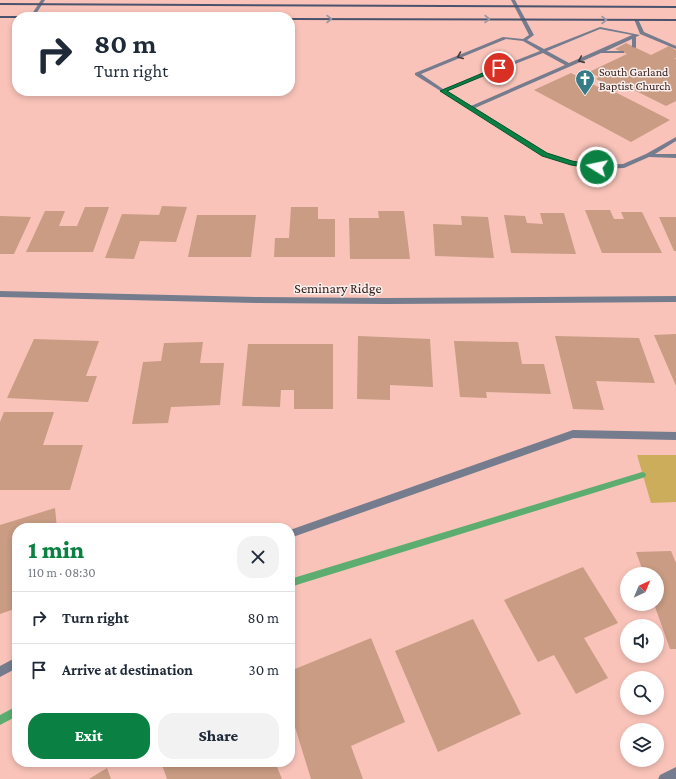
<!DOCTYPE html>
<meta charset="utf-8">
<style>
:root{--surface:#fff;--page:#f2f2f3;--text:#1f2937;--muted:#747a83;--line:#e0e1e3;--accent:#0b8043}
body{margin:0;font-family:"Crimson Pro",serif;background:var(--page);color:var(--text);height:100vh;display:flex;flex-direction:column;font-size:15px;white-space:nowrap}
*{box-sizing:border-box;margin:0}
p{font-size:13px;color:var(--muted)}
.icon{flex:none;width:22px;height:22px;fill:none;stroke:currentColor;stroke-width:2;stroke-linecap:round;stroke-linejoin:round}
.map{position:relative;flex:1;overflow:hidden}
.side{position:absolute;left:12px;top:523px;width:283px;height:244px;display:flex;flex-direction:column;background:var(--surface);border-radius:16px;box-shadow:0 2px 6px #0003}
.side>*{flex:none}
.hud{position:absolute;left:12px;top:12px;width:283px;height:84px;border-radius:16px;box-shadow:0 2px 6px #0003;background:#fff;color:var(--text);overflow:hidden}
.needle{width:26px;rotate:44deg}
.tools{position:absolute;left:620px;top:567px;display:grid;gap:8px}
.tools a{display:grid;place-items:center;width:44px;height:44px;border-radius:50%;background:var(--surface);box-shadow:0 2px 6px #0003;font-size:20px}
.pin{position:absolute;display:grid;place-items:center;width:34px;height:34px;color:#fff;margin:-17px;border:2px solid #fff;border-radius:50%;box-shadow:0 1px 4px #0007}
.me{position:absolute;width:44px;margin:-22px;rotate:280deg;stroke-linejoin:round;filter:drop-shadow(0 0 3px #0008)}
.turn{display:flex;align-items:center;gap:14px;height:84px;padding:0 16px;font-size:18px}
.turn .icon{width:52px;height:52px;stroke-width:2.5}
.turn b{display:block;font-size:28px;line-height:34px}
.round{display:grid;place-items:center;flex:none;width:42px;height:42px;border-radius:16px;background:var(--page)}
.overview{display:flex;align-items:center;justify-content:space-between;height:68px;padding:0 16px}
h1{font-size:24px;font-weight:800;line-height:30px;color:var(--accent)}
.action{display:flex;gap:8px;margin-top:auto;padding:8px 16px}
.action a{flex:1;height:46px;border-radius:16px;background:var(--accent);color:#fff;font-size:16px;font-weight:800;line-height:46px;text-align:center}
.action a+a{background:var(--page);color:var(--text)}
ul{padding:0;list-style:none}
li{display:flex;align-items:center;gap:12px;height:52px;padding:0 16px;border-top:1px solid var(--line)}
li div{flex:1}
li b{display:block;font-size:15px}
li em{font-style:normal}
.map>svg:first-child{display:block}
</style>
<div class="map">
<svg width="676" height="779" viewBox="0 0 676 779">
<rect width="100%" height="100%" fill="#f9c3b9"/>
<path fill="#cbad5b" d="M637 455H676V502L651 503Z"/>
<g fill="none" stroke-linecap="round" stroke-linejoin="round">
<path fill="#5dad71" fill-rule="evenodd" d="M642 472 645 473 646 475 645 477 642 478 290 587V579Z
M17 706V716L0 725V715Z"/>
</g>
<path fill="#c99c83" d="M626 43 651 55 669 46 676 50V58H674L676 59V101L666 106 626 86 615 92 670 120 631 142 534 90 571 73 606 91 613 87 596 79 599 77 589 72 627 54 615 49Z
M162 206 187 207 176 242 140 241 134 259 105 258 122 214 159 215Z
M85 207H109L93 252H26L45 211H65L59 226H77Z
M291 207H318V219H335V257H274L275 238H289Z
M585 210H610L614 219H624L621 212H642L662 253H602Z
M378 211H404L410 259H350L349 218H379Z
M540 213H564L576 254 511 253 504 215 525 216 527 223 543 224Z
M197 215H256L251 257H188Z
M0 216 31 217 14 254H0Z
M461 216 488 217 494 258 435 256 433 224 462 225Z
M659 217H676V251H674Z
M676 334V386L654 335Z
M358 336 430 339 433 387 390 385V400L357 399Z
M555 336 639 338 655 383 596 381 604 410 573 409Z
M34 339 99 341 86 376H97L88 402 7 398Z
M454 341 518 342 522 364H544L551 394 486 392 487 398 460 397Z
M203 342 200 363H224L220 405 171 407 168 423 132 424 143 362 161 361 164 343Z
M248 344H333V409H294V390H281L280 407 242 406Z
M4 412H54L43 445H83L70 490H0V422Z
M55 508 57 528H17V608L0 614V525Z
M671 551 676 563V649H670L654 604H657V574H644L636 552Z
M583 567 618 623 584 638 608 678 576 694 554 655 538 662 504 600Z
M473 619 521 714 438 752 395 651Z
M371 638 405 722 351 746 363 779H311L290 711V671Z
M161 762H275L282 779H167Z
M107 768 111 779H89Z"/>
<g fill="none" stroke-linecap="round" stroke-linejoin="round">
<path fill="#757c8e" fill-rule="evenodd" d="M41 0H45L34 17H30Z
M511 0H515L534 35 527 40 544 49 600 27 640 35 636 37V48L632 47V39L606 51H624V53H601L475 108 547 153 572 161 597 165 623 164 646 154 676 137V141L655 154H676V158L649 157 624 168 597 169 569 164 543 155 415 75V73L503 37 523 39 529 35ZM600 29 632 35 569 63 547 51ZM506 39 523 41 540 51 443 89 421 74ZM543 53 565 65 471 106 447 91Z
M634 19H638L644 32 676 46V49L640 34Z
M573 430 676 432V440L573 438 290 538V530Z
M17 657V668L0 677V666Z"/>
<path fill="#757c8e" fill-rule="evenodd" d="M0 291 257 297 386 298 676 296V302L386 304 257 303 0 297Z
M676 767V779H658L660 775Z"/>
<path fill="#4a536d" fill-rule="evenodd" d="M0 3 676 6V8L0 5Z
M0 16H17L19 17H17V18H0Z
M290 18 676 19V21L290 20Z"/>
</g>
<defs><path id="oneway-chevron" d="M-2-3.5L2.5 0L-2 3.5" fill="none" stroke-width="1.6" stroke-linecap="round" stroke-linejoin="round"/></defs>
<g stroke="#9a99a7">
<use href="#oneway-chevron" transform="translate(329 19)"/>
<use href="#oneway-chevron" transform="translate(487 19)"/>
<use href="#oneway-chevron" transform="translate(604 20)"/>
</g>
<g stroke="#45393c">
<use href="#oneway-chevron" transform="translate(460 56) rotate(158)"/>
<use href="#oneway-chevron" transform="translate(581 60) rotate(156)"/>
</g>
<path fill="#0b8043" stroke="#07532c" d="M497 67 502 68 447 91 547 153 572 161 599 166V169L571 165 542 156 440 91Z"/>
<defs>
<symbol id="church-pin" viewBox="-11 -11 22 30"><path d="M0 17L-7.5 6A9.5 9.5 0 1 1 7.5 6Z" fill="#367c88" stroke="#fbefed"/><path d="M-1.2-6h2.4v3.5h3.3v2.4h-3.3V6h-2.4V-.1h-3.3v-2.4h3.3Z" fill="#fff"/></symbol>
</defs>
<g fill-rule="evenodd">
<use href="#church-pin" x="574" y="68" width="22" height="30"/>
</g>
<g text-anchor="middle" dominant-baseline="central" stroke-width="3" stroke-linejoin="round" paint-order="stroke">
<g font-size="12" fill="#301c19" stroke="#fbefed" text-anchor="start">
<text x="599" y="72">South Garland<tspan x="599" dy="14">Baptist Church</tspan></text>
</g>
<g font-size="14" fill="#301c19" stroke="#fbefed">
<text x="338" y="288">Seminary Ridge</text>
</g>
</g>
</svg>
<div class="tools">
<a><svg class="needle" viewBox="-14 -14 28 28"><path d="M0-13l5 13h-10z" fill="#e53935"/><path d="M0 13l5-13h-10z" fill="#747a83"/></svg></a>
<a><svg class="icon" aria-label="sound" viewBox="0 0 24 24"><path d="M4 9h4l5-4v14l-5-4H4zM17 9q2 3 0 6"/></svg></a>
<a><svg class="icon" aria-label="search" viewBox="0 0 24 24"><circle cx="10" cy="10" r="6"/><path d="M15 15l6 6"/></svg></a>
<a><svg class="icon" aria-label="layers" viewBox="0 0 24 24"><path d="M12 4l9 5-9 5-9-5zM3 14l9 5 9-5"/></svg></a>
</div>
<div class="pin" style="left:499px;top:68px;background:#d93025"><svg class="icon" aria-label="arrive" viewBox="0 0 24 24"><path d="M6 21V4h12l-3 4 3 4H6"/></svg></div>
<svg class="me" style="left:597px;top:167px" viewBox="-20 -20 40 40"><circle r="17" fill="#0b8043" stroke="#fff" stroke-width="3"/><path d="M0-11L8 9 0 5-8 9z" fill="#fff"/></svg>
<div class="hud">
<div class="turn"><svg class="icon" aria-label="right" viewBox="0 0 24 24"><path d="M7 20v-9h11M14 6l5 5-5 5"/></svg><div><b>80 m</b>Turn right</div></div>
</div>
<section class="side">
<div class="overview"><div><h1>1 min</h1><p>110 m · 08:30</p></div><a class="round"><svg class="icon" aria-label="close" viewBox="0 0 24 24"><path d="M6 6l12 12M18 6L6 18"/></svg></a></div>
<ul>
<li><svg class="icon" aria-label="right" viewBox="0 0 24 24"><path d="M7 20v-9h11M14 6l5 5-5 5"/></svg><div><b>Turn right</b></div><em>80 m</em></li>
<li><svg class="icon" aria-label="arrive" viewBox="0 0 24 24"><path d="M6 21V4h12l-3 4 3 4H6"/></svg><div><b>Arrive at destination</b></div><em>30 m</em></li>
</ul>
<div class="action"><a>Exit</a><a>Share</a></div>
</section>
</div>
